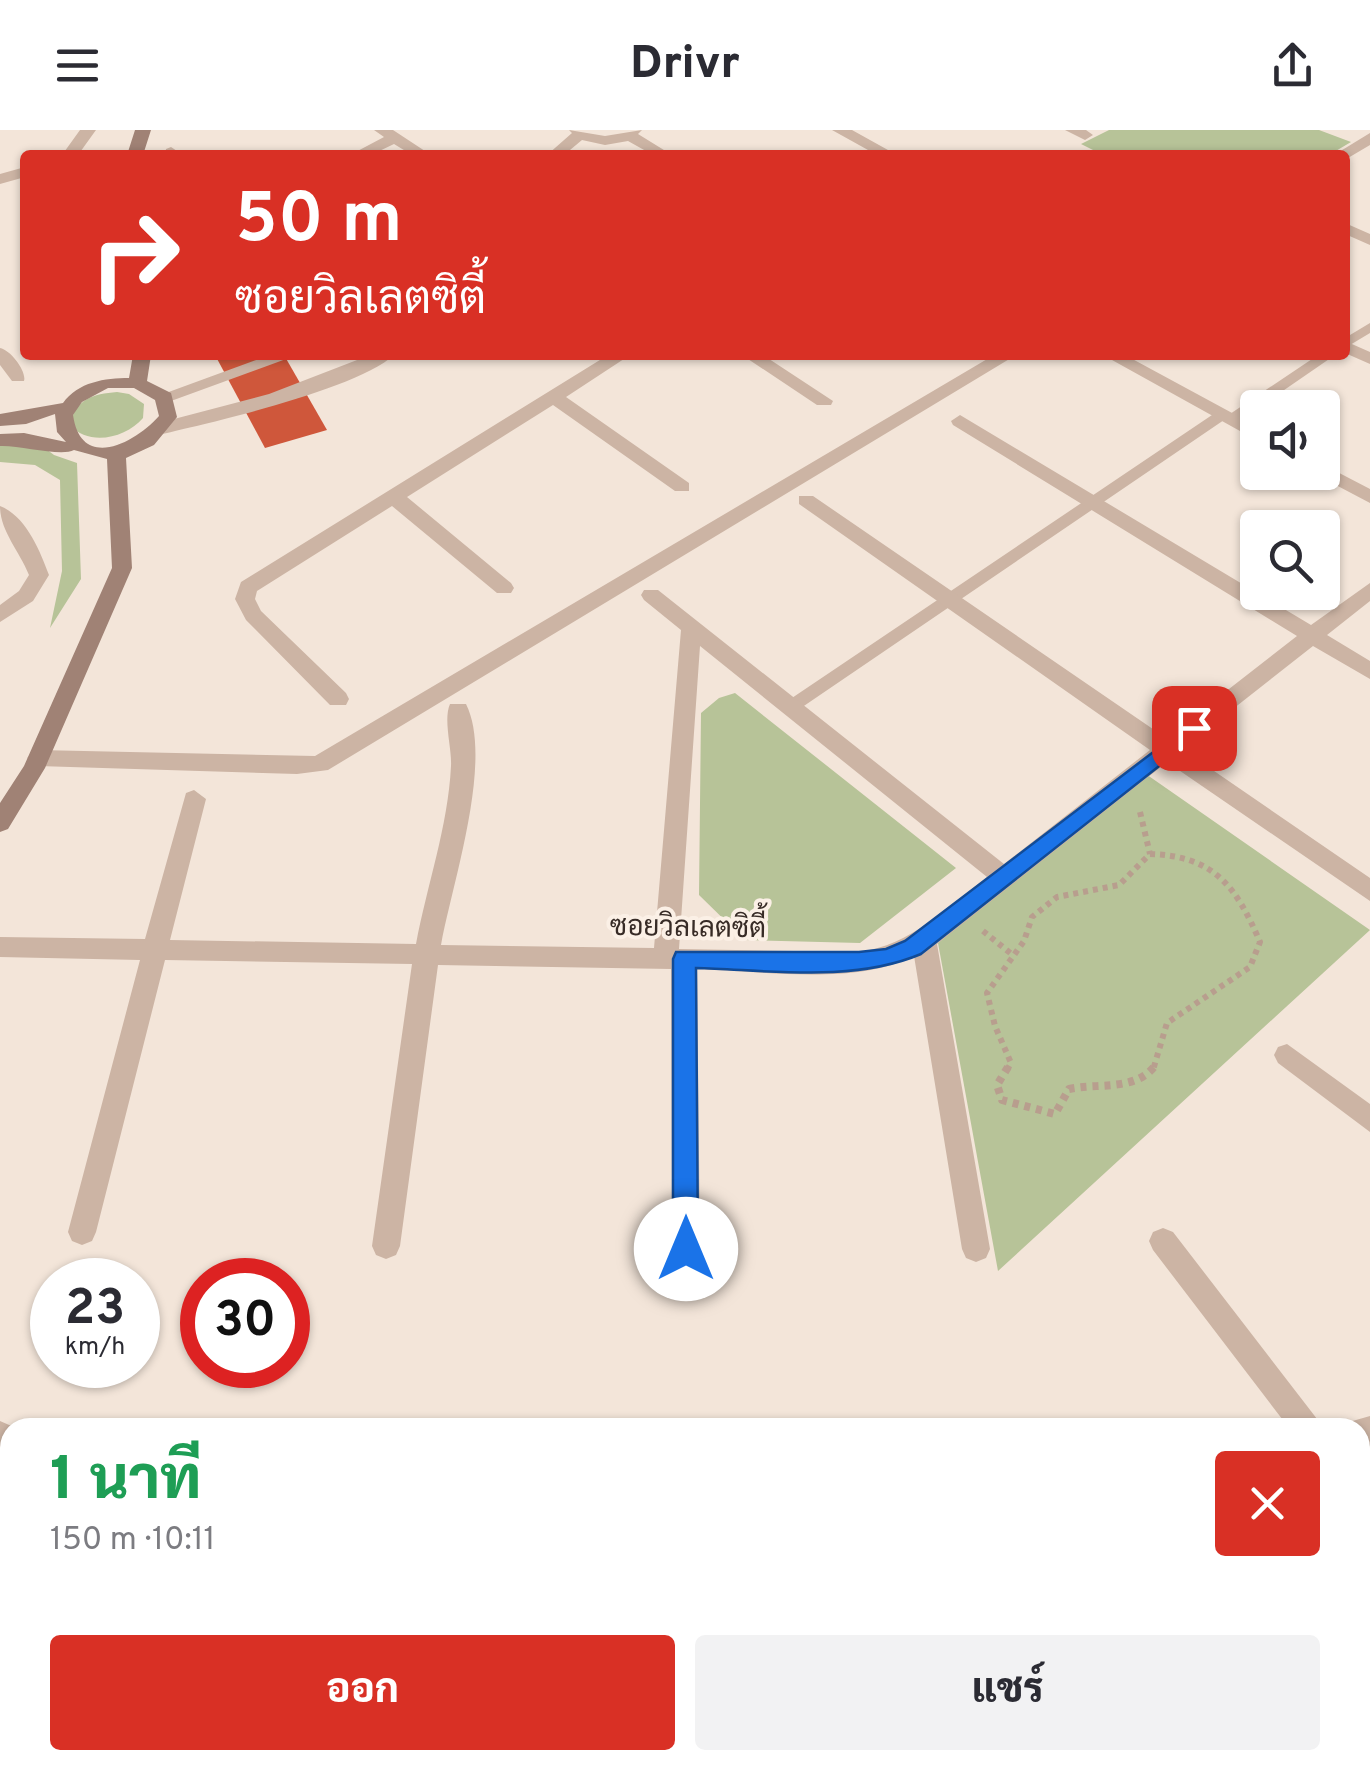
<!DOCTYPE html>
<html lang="th">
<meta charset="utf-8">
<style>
:root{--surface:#fff;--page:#f2f2f3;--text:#2b2b33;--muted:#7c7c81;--accent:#d93025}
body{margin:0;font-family:Overpass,Sarabun,sans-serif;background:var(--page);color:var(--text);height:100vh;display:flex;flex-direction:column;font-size:38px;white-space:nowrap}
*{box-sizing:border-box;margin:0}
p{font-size:32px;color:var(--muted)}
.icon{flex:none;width:55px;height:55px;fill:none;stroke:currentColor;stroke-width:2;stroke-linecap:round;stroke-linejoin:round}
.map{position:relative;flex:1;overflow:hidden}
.panel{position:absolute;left:0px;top:1288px;width:1370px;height:352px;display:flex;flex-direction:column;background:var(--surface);border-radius:30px 30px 0 0;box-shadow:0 2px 8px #0004}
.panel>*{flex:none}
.guide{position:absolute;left:20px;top:20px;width:1330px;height:210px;border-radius:10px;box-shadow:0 2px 8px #0004;background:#d93025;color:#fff;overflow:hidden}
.fabs{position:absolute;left:1240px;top:260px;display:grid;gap:20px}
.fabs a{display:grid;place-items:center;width:100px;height:100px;border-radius:10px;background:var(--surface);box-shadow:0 2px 8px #0004;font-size:50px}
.speed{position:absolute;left:30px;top:1128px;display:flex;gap:20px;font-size:50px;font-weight:700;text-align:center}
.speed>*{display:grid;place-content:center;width:130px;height:130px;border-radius:50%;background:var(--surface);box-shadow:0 2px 8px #0004;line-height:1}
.speed small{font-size:25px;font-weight:400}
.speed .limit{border:15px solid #d22;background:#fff;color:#111}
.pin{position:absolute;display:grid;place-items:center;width:85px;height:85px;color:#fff;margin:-42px;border-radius:20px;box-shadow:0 5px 15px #0006}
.me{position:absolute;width:110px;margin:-55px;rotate:0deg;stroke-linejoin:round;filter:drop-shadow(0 0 8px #0008)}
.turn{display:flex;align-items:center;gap:35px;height:210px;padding:0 50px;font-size:45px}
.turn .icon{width:130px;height:130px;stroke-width:2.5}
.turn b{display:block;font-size:70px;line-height:85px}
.round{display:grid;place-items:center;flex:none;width:105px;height:105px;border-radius:10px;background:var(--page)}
.summary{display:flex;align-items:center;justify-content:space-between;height:170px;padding:0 50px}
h1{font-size:60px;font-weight:800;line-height:75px;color:#1e9e55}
.action{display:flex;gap:20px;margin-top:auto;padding:20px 50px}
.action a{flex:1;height:115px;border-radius:10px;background:var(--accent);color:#fff;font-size:40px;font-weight:800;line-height:115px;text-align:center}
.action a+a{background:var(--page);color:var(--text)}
header{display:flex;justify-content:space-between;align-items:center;height:130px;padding:0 50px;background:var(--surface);font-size:45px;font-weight:800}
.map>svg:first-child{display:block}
</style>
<header><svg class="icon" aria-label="menu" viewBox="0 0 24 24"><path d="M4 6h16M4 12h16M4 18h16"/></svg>Drivr<svg class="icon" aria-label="share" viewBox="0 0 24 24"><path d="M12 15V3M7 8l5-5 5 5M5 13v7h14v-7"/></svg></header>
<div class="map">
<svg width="1370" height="1639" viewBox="0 0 1370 1639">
<rect width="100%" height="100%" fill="#f3e5d9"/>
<path fill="#b7c398" d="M1109 0H1319L1351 12 1329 25H1103L1081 14Z
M117 262 129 264 144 274 143 288C126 308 89 317 70 295 75 269 93 264 117 262Z
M33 309 54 325 77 333 81 449 50 498 62 441 60 350 35 335 0 332V313Z
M735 563 956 738 860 813 745 810 699 765 701 583 719 568Z
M1143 642 1370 800 998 1141 938 813Z"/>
<path fill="#cf573b" d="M215 225H284L327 300 265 318Z"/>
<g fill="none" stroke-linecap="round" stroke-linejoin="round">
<path stroke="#b89e8e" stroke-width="6" stroke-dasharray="5 5" stroke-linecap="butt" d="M1140 682 1150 724
M1150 724C1214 726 1236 756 1260 812L1250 837 1167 893 1153 940
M983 801 1014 826
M1007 940 1011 933 995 896 987 863 1024 811 1032 787 1057 767 1119 755 1150 724"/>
<path stroke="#b89e8e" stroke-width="8" stroke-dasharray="6 6" stroke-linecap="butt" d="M1008 937 997 955 1002 970 1055 984 1069 959C1098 953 1134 961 1154 937"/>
<path fill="#ccb4a4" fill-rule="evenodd" d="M1370 193V203L1345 218V208Z
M1318 225H1335L1236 293 1224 290 795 582H783L780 578 783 574 1215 283 1227 286Z"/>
<path fill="#ccb4a4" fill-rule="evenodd" d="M80 0H96L78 25H62Z
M374 0H393L431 25H412L394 14 371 25H350L384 7Z
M569 0 605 6 642 0 638 4 672 25H653L628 11 605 15 582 10 564 25H547L572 3Z
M832 0H852L897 25H877Z
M1065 0H1086L1093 5 1085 10Z
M1370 3V15L1348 28 1334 25Z
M171 17 183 25H165L166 19Z
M25 37V47L0 54V44Z
M1345 93 1370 104V115L1345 104Z
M1345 211 1370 222V234L1345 223Z
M0 218C11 220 27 242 24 251H12L0 235Z
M270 225H297L171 271 164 273 155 267Z
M370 225H394C357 259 214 292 162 304L153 298 155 294 269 264Z
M608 225H630L566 267 689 353V361H675L553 275 407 367 511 453 514 458 511 463H497L392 376 257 461 255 469 261 481 346 563 349 569 346 575H330L246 490 235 469 241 452Z
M742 225H763L833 271 831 275H817Z
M994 225H1016L328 640 297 644 38 636 27 628 38 620 315 626Z
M1103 225H1125L1258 297V311Z
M960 285 1311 495 1370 453V471L1327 505 1370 531V549L1313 516 1182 619 1370 748V771L1167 632 937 814 990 1119 986 1128 976 1132 966 1128 962 1119 914 826C856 856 761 841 697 839L700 1119 696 1128 686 1132 676 1128 672 1119 671 839 438 835 400 1116 396 1125 386 1129 376 1125 372 1116 412 834 165 830 96 1102 92 1111 82 1115 72 1111 68 1102 140 830 0 827V807L145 809 186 663 194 660 206 669 170 810 416 814C427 755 448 697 451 636 452 618 443 590 450 574H466C494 630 452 754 441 815L654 818 681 500 644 470 641 465 644 460H658L1004 734 1150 620 799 374V366H813L1166 608 1297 506 953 295 951 291ZM700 516 987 747C947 778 911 815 859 822L679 819Z
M1322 334 1370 359V373L1315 344 1322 342Z
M0 376C26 386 40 421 49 445L33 471 0 492V475L19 461 29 445C19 420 0 401 0 376Z
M1287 914 1370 974V1002L1278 933 1274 925 1278 917Z
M1163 1098 1173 1102 1324 1298H1289L1153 1120 1149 1111 1153 1102Z
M1370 1286V1316L1360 1318V1298H1347L1349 1292Z
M0 1291 16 1298H10V1326L0 1322Z
M10 1332V1364L0 1367V1335Z
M1360 1484 1370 1489V1533L1360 1528Z
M87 1630H121L119 1639H85Z
M445 1630H479V1639H445Z"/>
<path fill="#a08275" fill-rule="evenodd" d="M135 0H151L143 25H127Z
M133 225H151L147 251 171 263 177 287 154 315 126 328 132 438 45 638 8 699 0 702V673L24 636 112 438 107 329 74 320C61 327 20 315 0 316V304L24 303 66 312 57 302 55 284 26 294 0 296V284L63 273C78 252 105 248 129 248ZM108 258H134L155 270 159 286C134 314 81 341 73 285L82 272Z"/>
</g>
<path fill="#1a73e8" stroke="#114b97" stroke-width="2.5" d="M1194 591 1201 593V603L921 824C852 853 769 840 696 838L698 1119 695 1127 686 1131 676 1127 673 1119V829L676 822H859L886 819 905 811Z"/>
<g text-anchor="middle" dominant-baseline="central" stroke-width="8" stroke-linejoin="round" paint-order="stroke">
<g font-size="28" fill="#372b26" stroke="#fbf0e6">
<text transform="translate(688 799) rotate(1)">ซอยวิลเลตซิตี้</text>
</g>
</g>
</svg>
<div class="fabs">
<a><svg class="icon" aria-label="sound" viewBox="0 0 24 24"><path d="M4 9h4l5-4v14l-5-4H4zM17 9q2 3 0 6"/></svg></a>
<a><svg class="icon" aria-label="search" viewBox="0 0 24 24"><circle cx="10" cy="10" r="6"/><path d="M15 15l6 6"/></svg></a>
</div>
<div class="speed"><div>23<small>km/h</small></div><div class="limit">30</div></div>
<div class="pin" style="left:1194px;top:598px;background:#d93025"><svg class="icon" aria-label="arrive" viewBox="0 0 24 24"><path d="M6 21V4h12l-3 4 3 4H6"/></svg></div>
<svg class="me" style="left:686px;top:1119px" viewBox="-20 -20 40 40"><circle r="19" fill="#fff"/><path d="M0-13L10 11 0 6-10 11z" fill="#1a73e8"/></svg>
<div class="guide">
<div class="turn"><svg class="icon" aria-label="right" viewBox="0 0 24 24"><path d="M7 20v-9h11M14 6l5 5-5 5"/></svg><div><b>50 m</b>ซอยวิลเลตซิตี้</div></div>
</div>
<section class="panel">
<div class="summary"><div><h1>1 นาที</h1><p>150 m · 10:11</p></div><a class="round" style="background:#d93025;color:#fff"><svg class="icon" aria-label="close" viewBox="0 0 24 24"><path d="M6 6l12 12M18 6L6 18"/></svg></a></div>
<div class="action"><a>ออก</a><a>แชร์</a></div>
</section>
</div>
